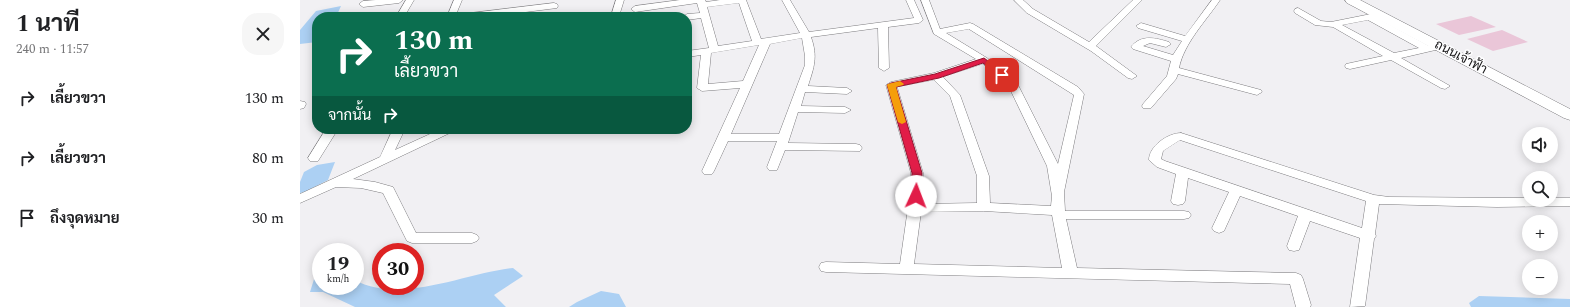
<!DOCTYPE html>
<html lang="th">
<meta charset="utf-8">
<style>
:root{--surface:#fff;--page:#f6f6f6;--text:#202124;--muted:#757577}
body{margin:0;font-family:Spectral,Sarabun,serif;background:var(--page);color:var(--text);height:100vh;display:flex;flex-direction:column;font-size:15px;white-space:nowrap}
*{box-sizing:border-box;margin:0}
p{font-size:13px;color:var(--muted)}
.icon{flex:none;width:22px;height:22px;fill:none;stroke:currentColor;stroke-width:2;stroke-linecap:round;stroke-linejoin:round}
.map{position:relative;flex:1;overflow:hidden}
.side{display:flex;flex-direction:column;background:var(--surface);width:300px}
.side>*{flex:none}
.hud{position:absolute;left:12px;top:12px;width:380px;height:122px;border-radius:16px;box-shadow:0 2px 10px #0003;background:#0b6e4f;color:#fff;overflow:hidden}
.buttons{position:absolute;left:1222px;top:127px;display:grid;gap:8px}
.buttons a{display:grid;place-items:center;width:36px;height:36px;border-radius:50%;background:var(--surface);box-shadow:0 2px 10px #0003;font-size:20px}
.speed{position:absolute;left:12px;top:243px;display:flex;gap:8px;font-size:20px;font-weight:700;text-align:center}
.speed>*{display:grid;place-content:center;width:52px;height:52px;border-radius:50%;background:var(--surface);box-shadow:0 2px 10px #0003;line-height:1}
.speed small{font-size:10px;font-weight:400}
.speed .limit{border:6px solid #d22;background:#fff;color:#111}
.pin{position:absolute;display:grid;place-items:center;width:34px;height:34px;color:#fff;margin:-17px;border-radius:8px;box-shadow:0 2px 6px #0006}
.me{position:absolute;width:44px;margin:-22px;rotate:2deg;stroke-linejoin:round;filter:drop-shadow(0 0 3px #0008)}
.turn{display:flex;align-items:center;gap:14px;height:84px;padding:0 16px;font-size:18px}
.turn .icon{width:52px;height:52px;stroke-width:2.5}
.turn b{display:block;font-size:28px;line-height:34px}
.then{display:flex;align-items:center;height:38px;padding:0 16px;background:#0003;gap:8px;font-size:15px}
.round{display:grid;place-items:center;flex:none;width:42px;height:42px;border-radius:16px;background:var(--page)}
.headline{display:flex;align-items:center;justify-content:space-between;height:68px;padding:0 16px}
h1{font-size:24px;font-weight:700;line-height:30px}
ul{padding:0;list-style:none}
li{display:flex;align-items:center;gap:12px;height:60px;padding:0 16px}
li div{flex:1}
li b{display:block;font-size:15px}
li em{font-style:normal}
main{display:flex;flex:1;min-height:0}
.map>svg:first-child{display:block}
</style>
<main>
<section class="side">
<div class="headline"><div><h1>1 นาที</h1><p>240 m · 11:57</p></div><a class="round"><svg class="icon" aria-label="close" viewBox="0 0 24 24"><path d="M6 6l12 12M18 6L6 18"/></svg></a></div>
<ul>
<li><svg class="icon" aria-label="right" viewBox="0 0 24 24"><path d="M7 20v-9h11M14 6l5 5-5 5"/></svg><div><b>เลี้ยวขวา</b></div><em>130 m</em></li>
<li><svg class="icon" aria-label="right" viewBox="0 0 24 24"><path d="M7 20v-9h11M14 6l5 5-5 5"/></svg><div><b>เลี้ยวขวา</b></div><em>80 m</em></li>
<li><svg class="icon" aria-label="arrive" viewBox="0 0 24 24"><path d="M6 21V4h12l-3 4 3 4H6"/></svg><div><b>ถึงจุดหมาย</b></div><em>30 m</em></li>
</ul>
</section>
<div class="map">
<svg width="1270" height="307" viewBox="0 0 1270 307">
<rect width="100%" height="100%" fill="#f1f0f3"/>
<path fill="#eac6d8" d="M1171 16 1196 27 1159 35 1136 24Z
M1202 30 1228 42 1193 51 1167 39Z"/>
<path fill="#acd0f3" d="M41 6 36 17H17V42L0 44V30L16 11Z
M35 162 28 180 5 192 0 193V182L4 172 17 165Z
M213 268 223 276 194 295 206 307H55L23 292H10L15 276 21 275V286H55V280C100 305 166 273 213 268Z
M301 291 319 294 326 307H269L277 302Z
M1179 296 1270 299V307H1171L1169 303Z"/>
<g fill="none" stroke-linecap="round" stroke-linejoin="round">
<defs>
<path id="minor" d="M76 0H103L99 3 63 7 59 4 63 1Z
M106 0H114L104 17H96Z
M154 0H162L155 17H147Z
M316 0H324L320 13 316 16 312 13Z
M380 0H405L406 2 420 0H446L461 39 500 33 482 0H490L509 32 614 18 606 0H614L623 20 619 23 588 27 589 68 584 71 579 68 578 28 511 37C518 57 514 67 508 86L547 88 552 91 547 94 505 92 501 106 545 107 551 110 545 113 498 112 488 143 556 144 560 145 562 148 560 151 485 150 477 170H469L467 167 477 141H428L414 171 412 174H404L402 171 440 88 402 91 397 88 401 55 387 57V51L409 48 401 18 387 20V17H383L387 14 400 13 397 3 335 12 331 9 335 6ZM439 3 452 41 418 46 407 7ZM502 38 505 56V65L479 134H431L470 44ZM459 45 443 81 408 84 411 53Z
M621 0H629L640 29 670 23 673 24 778 87 784 94 764 192 765 211H884L889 212 891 215 889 218 884 219H766L777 268 996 273 1001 275 1003 279 1011 305 1010 307H996L990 284 526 272 521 271 519 267 521 263 526 262 600 264 608 208 611 173 586 85 591 82 634 73 676 59 634 34ZM669 29 774 95 758 164 716 81 687 58 646 33ZM683 64 708 85 747 166 752 196 751 206 690 203 689 176 660 95 643 77ZM634 80 650 96 677 176V203L622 204 623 173 597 87ZM684 211 752 215 762 268 614 264 621 212Z
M714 0H723L733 9 789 42 833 0H842L796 46 837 76 832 79 828 78 791 51 727 13Z
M912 0H920C906 21 884 43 879 68L961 90 962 92 957 95 878 74 876 79 851 108H843L842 106 843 104 867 76 871 61 833 49 831 47C841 34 856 38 869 42L871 44 866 47 850 43 843 46 873 55 882 41 838 28 836 26 841 23 885 36Z
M254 3 257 4 258 6 257 8 185 17H159L163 14Z
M998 8 1021 21 1031 22 1081 12 1084 13 1085 15 1084 17 1077 18 1129 46 1141 43 1144 44 1146 46 1144 48 1101 58 1150 86 1145 89 1141 88 1091 60 1050 69 1046 68 1045 66 1046 64 1083 56 1033 27 1015 25 995 13 994 11 995 9ZM1068 20 1119 48 1094 53 1042 25Z
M0 101 5 102 6 104 4 108 0 109Z
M26 129H38L18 161H10L8 158Z
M93 129H105L95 150 141 129H156L154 131 53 179 75 182 93 187 116 233H172L177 235 179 238 177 241 172 243H112L107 241 83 193 61 188 36 187 0 203V194L80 157Z
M881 133 1074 195 1089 197 1229 198V200H1251V198H1270V206L1197 207 1079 204 1075 234 1076 236 1074 239 1065 306 1050 307 1060 238 1010 221 999 250 994 251 989 250 987 246 998 216 940 196 924 231 919 233 914 231 912 228 929 192 888 178 885 201 883 204 878 205 873 204 871 201 876 174 857 167 849 160C849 146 868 133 881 133ZM880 140 1066 201 1062 228 865 161 861 159 863 151Z"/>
<path id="secondary" d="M1045 0H1060L1270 109V120L1264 118 1047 3Z"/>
</defs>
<use href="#minor" stroke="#7d7c7f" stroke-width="1"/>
<use href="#secondary" stroke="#7d7c7f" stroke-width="1"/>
<use href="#minor" fill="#fff" fill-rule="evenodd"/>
<use href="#secondary" fill="#fff" fill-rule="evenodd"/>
</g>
<path fill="#e11d48" stroke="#92132f" d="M684 58 705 74V77H700L683 63 639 78 596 87 622 173 621 196 616 200 612 199 611 196 612 173 587 85 591 83 635 74Z"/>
<path fill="#f59e0b" d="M600 81 604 84 603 85 596 87 606 122 602 124 598 122 587 85 588 84Z"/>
<g text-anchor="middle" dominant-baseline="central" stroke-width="3" stroke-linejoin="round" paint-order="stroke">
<g font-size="13" fill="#171617" stroke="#fefeff">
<text transform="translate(1161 57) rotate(28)">ถนนเจ้าฟ้า</text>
</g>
</g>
</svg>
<div class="buttons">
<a><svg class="icon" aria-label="sound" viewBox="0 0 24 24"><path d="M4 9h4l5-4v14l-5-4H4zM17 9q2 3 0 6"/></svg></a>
<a><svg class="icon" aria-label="search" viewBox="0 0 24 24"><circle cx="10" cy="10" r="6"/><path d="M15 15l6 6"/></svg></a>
<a>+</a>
<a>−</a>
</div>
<div class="speed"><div>19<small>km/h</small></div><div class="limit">30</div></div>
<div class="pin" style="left:702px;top:75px;background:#d93025"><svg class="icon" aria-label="arrive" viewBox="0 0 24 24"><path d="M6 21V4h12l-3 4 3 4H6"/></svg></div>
<svg class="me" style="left:616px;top:196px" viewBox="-20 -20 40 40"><circle r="19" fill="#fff"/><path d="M0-13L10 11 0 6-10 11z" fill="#e11d48"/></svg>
<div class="hud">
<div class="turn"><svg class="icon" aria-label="right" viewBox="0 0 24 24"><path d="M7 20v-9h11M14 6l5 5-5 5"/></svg><div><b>130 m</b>เลี้ยวขวา</div></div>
<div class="then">จากนั้น<svg class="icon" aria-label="right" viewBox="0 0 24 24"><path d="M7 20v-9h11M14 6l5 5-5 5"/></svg></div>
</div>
</div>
</main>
